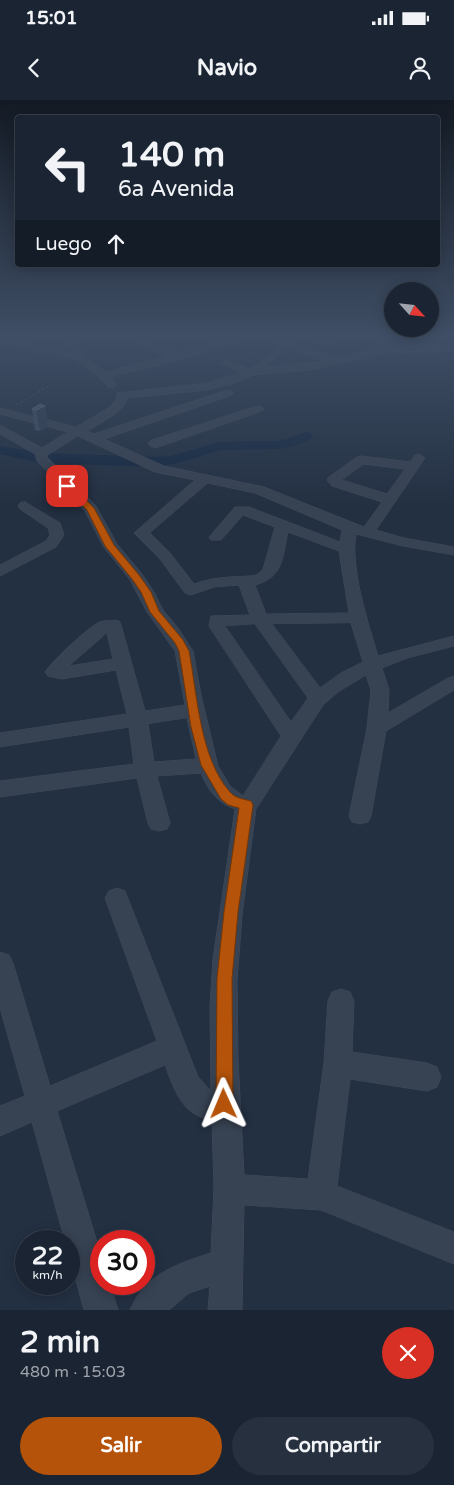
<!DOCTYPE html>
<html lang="es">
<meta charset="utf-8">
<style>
:root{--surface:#1a2432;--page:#27303e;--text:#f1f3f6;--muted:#9fa4ac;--line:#38414d;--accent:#b45309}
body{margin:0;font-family:"Varela Round",sans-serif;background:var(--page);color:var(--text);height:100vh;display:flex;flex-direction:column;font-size:19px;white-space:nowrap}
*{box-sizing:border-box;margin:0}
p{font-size:16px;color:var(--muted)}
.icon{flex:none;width:28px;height:28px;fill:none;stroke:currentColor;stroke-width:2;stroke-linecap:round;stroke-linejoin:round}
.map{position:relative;height:1210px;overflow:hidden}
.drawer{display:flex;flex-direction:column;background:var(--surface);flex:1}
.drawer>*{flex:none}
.top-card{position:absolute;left:15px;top:15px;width:425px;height:152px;border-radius:5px;box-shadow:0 2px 12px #0003,0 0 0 1px var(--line);background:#1a2432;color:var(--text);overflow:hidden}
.needle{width:32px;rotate:117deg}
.controls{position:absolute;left:384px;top:182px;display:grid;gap:10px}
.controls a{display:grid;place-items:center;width:55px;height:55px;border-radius:50%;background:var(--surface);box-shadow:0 2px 12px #0003,0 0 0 1px var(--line);font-size:25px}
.speed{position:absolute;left:15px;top:1130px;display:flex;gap:10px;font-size:25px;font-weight:700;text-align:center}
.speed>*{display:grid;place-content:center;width:65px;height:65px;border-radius:50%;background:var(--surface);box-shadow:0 2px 12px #0003,0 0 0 1px var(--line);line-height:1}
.speed small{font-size:12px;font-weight:400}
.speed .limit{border:8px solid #d22;background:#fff;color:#111}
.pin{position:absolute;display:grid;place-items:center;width:42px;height:42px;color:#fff;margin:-21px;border-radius:10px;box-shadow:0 2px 8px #0006}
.me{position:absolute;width:55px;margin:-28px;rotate:359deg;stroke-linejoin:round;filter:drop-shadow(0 0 4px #0008)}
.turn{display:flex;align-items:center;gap:18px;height:105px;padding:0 20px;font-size:22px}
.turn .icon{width:65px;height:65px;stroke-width:2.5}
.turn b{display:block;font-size:35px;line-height:42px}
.then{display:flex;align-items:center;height:48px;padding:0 20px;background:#0003;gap:10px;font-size:19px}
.round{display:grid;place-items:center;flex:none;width:52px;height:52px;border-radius:26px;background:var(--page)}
.overview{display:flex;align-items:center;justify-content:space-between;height:85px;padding:0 20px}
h1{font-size:30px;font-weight:800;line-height:38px}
.button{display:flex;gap:10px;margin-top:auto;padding:10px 20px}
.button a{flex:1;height:58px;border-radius:30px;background:var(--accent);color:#fff;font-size:20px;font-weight:800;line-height:58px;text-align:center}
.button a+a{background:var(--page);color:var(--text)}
.status{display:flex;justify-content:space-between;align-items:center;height:35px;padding:0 25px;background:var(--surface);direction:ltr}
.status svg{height:14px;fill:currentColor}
header{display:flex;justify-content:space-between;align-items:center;height:65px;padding:0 20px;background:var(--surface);font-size:22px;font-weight:800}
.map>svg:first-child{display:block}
</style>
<div class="status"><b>15:01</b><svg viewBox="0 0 49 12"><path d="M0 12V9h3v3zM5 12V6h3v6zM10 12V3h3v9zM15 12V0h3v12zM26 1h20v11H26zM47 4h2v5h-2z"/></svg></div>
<header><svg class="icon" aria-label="back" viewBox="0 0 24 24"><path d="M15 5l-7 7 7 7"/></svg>Navio<svg class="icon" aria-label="person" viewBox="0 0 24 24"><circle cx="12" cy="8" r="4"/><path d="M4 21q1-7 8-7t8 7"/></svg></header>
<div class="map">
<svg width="454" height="1210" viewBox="0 0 454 1210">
<rect width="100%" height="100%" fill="#233042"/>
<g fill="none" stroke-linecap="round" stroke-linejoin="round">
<path fill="#152741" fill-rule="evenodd" d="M306 332 311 333 313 336 311 339 295 346 275 349 220 350 178 363 156 367 41 363 0 354V346L41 353 156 357 171 356 219 342 275 341 287 339Z"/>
<defs>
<path id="minor" d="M0 237 73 253 71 248 58 237C80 237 74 246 86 257 91 263 99 267 106 272L167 256 122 237H136L178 253 236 237H253L183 259 111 277 117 285 112 288 108 287 100 278 77 260 0 243Z
M260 237H275L336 258 387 247 454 245V251L387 253 311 270 254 275 232 284 207 290 127 298C127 310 97 325 87 331L94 334 224 291H232L234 293 232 295 104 339 164 366 264 387 364 427 382 402 332 386 327 380 329 377 357 357 361 356 410 362 415 355 419 354 425 358 376 430 404 438 454 447V455L403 446 356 434C350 469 368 522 378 556L454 536V546L407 558 382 568 389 590 388 613 448 578 454 576V590L386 631 371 716 368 722 360 724 352 722 349 716 367 628 371 590 366 575 338 592 323 605 256 709 242 815 237 881 238 959 244 1075 308 1079 324 963 328 901 332 892 341 889 350 892 354 901 352 952 427 963 437 967 441 977 437 987 427 991 350 979 337 1086 454 1132V1164L321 1110 244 1105 242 1210H208L210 1186 189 1193 169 1210H130C145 1174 177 1164 211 1153L214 1089 212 1020C182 1016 174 989 165 965L57 1011 101 1155V1184H110L118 1210H84L69 1155V1141H65L32 1022 0 1036V1006L25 996 0 908V852L9 855 13 863 50 986 157 941 105 798 109 791 117 788 125 791 198 977 211 991 210 907 213 859 235 709C217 703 208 690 201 673L157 676 170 723 167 729 159 731 151 729 148 723 137 678 0 697V681L134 664 129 627 0 647V633L127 614 116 570 62 579 48 576 45 572C52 561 88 527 100 522 106 520 113 520 119 521L121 525 145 611 185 605 175 551 147 512 130 480 103 446 85 411 37 361 35 354 0 334V325L42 348 68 332 0 314V308L76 327 107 309 116 300 117 293 207 283 241 273 221 263 226 260 249 269 263 261 280 246ZM287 248 324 261 266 267ZM78 336 155 372 195 380 134 433 160 459 185 493 191 495 214 487 239 485 250 515 211 516 209 526 281 636 243 696 230 686 218 666 201 595 193 551 178 528 163 510 154 492 142 474 117 444 96 406 47 357 48 355ZM364 364 405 369 387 394 342 380ZM208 383 255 393 342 430 340 442 249 407H235L209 437 211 440H221L243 415 275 427 263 469C260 473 255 476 250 476 230 477 213 477 194 484L170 453 150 433ZM288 432 339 451 349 513 266 514 255 485C284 477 282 458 288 432ZM351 523 363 562 341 573 320 588 272 524ZM255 524 308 598 291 622 225 526ZM107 533 113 559 69 566ZM187 618 196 659 154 662 148 624Z
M296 237 327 239 336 237 341 240 327 245 298 239Z
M258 306 262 307 264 309 262 311 158 347 154 348 148 344 150 341Z
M25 402 60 423 64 435 56 447 0 476V465L46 441 50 435 48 428 20 409 18 406 20 403Z"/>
</defs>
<use href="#minor" stroke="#414b5b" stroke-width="1"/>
<path stroke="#3e595b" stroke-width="1" stroke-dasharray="2.5 2.5" stroke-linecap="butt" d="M16 305 49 286"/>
<use href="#minor" fill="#374252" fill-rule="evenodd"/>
</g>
<path fill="#3e4c60" d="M45 306 48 326 40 331 35 330 32 309Z"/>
<path fill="#2e3c4f" d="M45 306 48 326 40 331 36 310Z"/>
<path fill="#4b596c" stroke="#5b687b" d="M40 304 45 306 36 310 32 309Z"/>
<linearGradient id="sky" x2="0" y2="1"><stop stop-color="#131a24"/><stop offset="0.58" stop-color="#3f4e65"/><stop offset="1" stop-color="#3f4e65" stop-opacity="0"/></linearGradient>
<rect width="454" height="407" fill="url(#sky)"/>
<path fill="#b45309" stroke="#753606" d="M64 384H70L94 408 114 445 139 475 151 492 159 511 183 540 189 551C197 593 200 659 230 692 235 698 243 699 251 701L253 705 238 812 232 879 233 1004 231 1010 224 1013 218 1010 216 1004 217 879 224 812 239 708 228 705 221 699 201 665 191 627 179 551 175 543 150 512 141 492 132 479 105 446 87 410 64 387Z"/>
</svg>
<div class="controls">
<a><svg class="needle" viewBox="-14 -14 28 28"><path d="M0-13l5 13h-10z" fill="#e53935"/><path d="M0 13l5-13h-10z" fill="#9fa4ac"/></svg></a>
</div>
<div class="speed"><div>22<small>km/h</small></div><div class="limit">30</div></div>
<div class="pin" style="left:67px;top:386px;background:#d93025"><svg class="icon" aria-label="arrive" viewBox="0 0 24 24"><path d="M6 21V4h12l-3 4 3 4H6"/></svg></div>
<svg class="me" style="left:224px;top:1004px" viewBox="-20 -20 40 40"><path d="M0-17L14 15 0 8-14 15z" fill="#b45309" stroke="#fff" stroke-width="4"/></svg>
<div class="top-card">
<div class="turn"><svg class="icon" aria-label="left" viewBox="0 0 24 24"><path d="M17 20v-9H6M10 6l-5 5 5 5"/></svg><div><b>140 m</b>6a Avenida</div></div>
<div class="then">Luego<svg class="icon" aria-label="ahead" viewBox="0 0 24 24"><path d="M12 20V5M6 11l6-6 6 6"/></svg></div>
</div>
</div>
<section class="drawer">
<div class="overview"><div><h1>2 min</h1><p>480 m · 15:03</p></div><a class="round" style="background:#d93025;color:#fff"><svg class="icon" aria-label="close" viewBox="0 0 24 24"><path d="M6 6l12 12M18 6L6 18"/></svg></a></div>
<div class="button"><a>Salir</a><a>Compartir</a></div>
</section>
